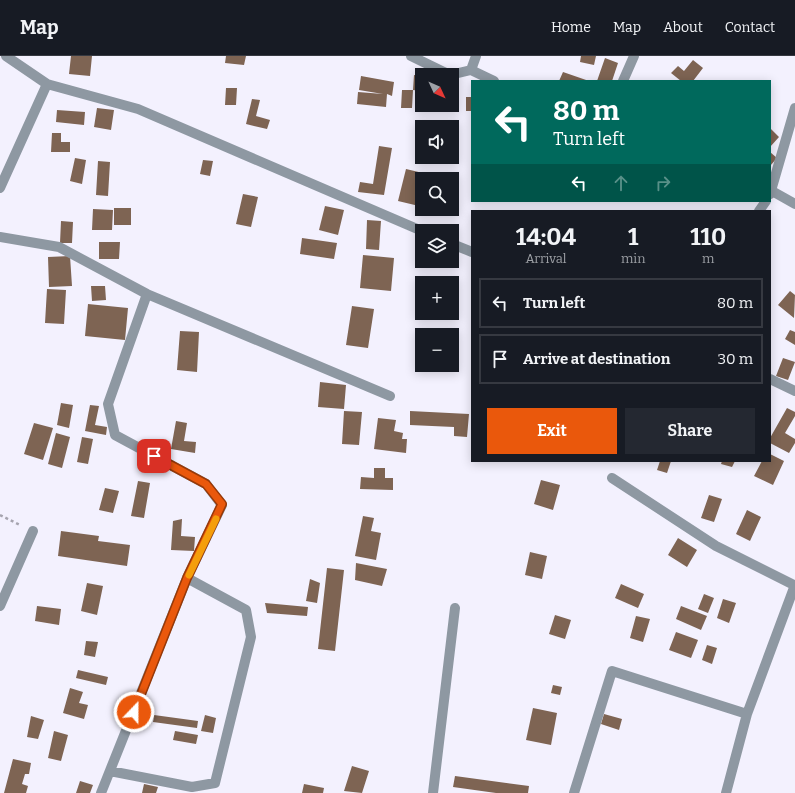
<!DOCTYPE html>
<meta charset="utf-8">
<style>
:root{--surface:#171b24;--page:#242831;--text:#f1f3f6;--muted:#9ea1a6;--line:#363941;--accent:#ea580c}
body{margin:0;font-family:Bitter,serif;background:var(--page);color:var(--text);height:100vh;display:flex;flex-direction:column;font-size:15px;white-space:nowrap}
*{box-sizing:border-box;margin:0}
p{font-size:13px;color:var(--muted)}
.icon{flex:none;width:22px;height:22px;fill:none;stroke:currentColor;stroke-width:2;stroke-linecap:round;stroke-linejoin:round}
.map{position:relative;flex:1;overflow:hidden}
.side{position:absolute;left:471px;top:154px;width:300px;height:252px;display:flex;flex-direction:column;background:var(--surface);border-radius:0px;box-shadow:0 2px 10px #0003}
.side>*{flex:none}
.hud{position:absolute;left:471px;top:24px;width:300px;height:122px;border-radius:0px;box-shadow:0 2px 10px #0003;background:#00695c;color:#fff;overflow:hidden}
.needle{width:26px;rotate:134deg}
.tools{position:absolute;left:415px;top:12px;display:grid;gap:8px}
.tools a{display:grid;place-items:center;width:44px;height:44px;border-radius:0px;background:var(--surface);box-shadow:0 2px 10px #0003;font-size:20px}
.pin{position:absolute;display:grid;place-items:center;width:34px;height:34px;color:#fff;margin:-17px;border-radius:8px;box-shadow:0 2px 6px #0006}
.me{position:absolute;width:44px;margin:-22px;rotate:22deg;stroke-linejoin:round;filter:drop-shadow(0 0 3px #0008)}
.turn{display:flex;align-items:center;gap:14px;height:84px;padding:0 16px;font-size:18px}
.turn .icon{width:52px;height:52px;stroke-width:2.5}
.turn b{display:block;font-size:28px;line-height:34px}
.lanes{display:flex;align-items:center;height:38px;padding:0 16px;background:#0003;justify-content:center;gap:20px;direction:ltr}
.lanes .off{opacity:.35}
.eta{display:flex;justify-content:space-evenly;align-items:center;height:68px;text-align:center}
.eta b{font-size:24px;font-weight:700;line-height:28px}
.button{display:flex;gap:8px;margin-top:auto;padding:8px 16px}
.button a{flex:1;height:46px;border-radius:0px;background:var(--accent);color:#fff;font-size:16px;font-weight:700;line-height:46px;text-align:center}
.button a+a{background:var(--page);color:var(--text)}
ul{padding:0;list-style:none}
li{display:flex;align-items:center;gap:12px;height:50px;margin:0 8px 6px;padding:0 8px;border:2px solid var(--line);border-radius:0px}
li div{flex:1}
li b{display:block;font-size:15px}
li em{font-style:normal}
header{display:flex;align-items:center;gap:24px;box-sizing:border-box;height:56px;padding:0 20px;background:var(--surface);border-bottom:1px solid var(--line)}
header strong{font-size:19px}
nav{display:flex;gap:22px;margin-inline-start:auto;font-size:14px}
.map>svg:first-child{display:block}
</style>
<header>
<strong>Map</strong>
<nav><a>Home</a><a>Map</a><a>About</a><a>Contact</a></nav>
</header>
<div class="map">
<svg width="795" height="737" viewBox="0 0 795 737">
<rect width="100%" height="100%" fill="#f3f1fe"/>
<path fill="#7e6453" d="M71 0H92L90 20 69 18Z
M226 0H246L244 9 225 7Z
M581 0H596L594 9 580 6Z
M605 2 618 7 612 25H597Z
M693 4 703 12 693 25H681L671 17 678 10 684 15Z
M563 16 589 25H559Z
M414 19 422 20V35L413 34Z
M361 20 394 26 392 40 387 38 386 51 357 48 358 36 383 38 359 34Z
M226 32H237L236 49H225Z
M402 34H413L412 52H401Z
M466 41H472V55H466Z
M252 43 260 44 256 60 270 64 267 73 246 68Z
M97 52 114 54 111 74 94 71Z
M57 54 85 56 84 69 56 66Z
M770 72 779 81 770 91Z
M52 77H61V86H70V96H51Z
M379 90 392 92 384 139 358 136 360 126 373 128Z
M770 96 777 102 770 110Z
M75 102 86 104 82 128 70 125Z
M203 104 213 105 210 120 200 118Z
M98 105 110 106 108 140 96 139Z
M406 113 427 118 426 123H422V138L419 150 398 145Z
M243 138 258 141 251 171 236 168Z
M325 150 344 154 338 179 319 174Z
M114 152H131V169H114Z
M93 153 113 154 112 174H92Z
M367 164 381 165 379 194 366 193Z
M61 165 73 166 72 187H60Z
M302 182 337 187 334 203 300 198Z
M99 186H120L119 203H99Z
M363 199 394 202 391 235 360 232Z
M70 200 72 230 49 231 48 201Z
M91 230H105L106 244 92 245Z
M47 233 66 234 64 268 45 267Z
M790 235 795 239 794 262 778 249Z
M88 248 128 252 125 284 85 280Z
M352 250 374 253 368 292 346 289Z
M790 274 795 276V289L785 283Z
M180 275 199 276 197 316 177 314Z
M783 302 795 306 788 324 776 320Z
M320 326 346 329 344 353 318 351Z
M61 347 73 349 69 372 57 369Z
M90 349 99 350 95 369 107 371 106 379 85 375Z
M787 352 795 356V360L785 377 795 383V387L789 397 770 387V382Z
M344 355 362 356 359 389 342 388Z
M410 355 469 358 467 381 454 380V371L410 369Z
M378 362 396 364 394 375 403 377 402 383H407L406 397 374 393Z
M176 365 187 367 184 385 196 386 195 397 171 393Z
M34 367 53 372 43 404 24 398Z
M56 377 70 381 62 412 48 408Z
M82 381 93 383 88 408 77 406Z
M770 398 784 405 773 429 754 420 762 405H770Z
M660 405H671L667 417 657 414Z
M722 405H735L732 411 721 408Z
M374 412H385V422H393V434L360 433 361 421 374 422Z
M541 424 560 429 553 454 534 448Z
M138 425 150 427 144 462 131 460Z
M105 432 119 435 113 457 99 454Z
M709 439 722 443 714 466 701 462Z
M747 454 761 461 750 485 736 478Z
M363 460 374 462 371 475 381 477 376 504 355 500Z
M182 463 181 480 195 481 194 495 171 494 173 465Z
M61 475 99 480 98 485 130 489 127 510 58 500Z
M678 482 697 494 687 511 668 499Z
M530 496 547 500 542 523 525 519Z
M356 507 387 513 382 530 355 524Z
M327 512 344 514 335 595 318 593Z
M310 523 320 527 317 547 306 545Z
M87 527 103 530 97 559 81 555Z
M621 528 644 538 638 552 615 542Z
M704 538 714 542 708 557 698 553Z
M723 543 736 547 729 567 717 562Z
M265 547 308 551 307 560 267 557Z
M37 550 61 553 59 569 35 565Z
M681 550 707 560 701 574 676 563Z
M555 559 571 564 565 583 549 578Z
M636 560 650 563 643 586 630 582Z
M676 576 698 584 691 602 669 594Z
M86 585 98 586 95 601 84 599Z
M707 589 717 592 712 608 702 604Z
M78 614 108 621 106 629 76 622Z
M553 629 562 631 560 639 551 637Z
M70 632 83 636 79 647 88 649 84 663 63 657Z
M533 652 557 657 551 689 526 684Z
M604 658 622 663 619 674 601 668Z
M154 659 198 665 197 672 153 666Z
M205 659 216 662 213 677 201 675Z
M31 660 44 664 38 683 27 681Z
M54 675 68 679 61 705 48 702Z
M175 675 198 679 196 688 173 684Z
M13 703 31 707 29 718H25L22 728 28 730 26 737H4Z
M352 710 369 715 362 737 344 735Z
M455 720 529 730 528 737H496L453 731Z
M80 725 93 729 90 737H76Z
M144 728 158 731 156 737H142Z
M304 728 324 732 323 737H302Z"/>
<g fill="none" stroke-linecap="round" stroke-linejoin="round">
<path stroke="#a6a4af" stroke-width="2.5" stroke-dasharray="3 3" stroke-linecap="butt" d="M0 459 20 469"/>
<path stroke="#8e98a2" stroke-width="10" d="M6 0 47 28 138 53 422 175
M411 0 450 19 471 14 494 25
M471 14 476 0
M623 25 634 0
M0 132 47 28
M772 135 795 148
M770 138 795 52
M759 155 766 145
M0 181 59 191 147 238 390 340
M452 188 472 196
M770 323 795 335
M612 422 716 490 794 529
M0 550 33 475
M110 715 192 731 215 727 251 581 246 554 187 522
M101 737 187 522 222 449 206 428 115 379 108 348 147 238
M433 737 455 552
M574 737 612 615 747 658 795 529
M726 737 747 658"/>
</g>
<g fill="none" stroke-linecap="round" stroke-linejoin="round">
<defs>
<path id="route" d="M134 656 187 522 222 448 206 428 154 400"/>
</defs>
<use href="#route" stroke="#983908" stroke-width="10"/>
<use href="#route" stroke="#ea580c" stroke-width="7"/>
<path stroke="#f59e0b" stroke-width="7" d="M189 519 216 463"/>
</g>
</svg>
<div class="tools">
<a><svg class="needle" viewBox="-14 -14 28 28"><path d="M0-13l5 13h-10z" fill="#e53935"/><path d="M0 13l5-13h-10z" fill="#9ea1a6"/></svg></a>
<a><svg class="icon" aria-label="sound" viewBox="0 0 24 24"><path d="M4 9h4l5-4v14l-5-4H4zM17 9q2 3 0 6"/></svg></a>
<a><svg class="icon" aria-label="search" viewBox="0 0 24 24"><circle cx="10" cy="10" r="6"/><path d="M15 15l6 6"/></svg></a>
<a><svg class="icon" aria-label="layers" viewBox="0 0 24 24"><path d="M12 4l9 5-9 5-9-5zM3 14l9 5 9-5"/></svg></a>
<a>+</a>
<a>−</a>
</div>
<div class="pin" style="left:154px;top:400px;background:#d93025"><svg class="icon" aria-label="arrive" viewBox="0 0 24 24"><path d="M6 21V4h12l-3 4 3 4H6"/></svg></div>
<svg class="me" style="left:134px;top:656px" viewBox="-20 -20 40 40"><circle r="17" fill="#ea580c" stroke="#fff" stroke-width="3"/><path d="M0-11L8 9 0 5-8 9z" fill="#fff"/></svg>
<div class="hud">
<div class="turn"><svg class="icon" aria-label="left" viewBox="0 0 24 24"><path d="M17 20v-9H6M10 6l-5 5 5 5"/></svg><div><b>80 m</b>Turn left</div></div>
<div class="lanes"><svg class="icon" aria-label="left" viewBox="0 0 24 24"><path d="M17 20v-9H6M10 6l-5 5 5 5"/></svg><svg class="icon off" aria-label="ahead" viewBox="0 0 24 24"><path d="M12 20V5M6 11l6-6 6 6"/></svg><svg class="icon off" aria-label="right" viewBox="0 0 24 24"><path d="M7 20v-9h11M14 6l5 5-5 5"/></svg></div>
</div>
<section class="side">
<div class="eta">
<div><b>14:04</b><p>Arrival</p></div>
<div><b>1</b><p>min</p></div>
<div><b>110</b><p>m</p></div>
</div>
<ul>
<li><svg class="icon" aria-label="left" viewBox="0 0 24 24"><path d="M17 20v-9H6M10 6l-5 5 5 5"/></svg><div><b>Turn left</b></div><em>80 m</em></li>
<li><svg class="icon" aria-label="arrive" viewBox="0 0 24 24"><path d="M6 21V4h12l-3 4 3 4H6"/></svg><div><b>Arrive at destination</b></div><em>30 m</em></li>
</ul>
<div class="button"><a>Exit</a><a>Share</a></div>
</section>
</div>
